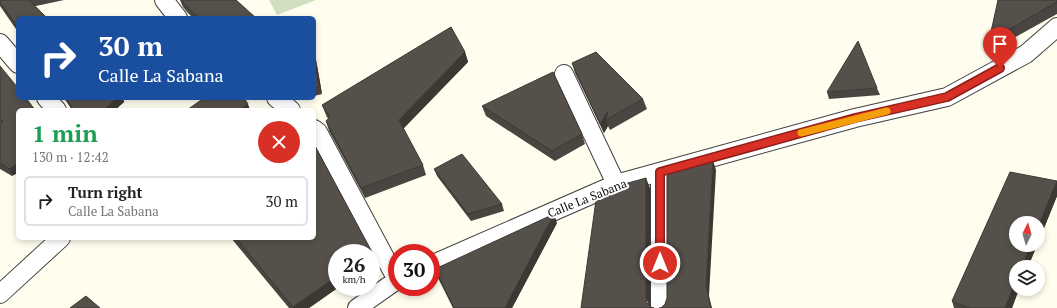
<!DOCTYPE html>
<meta charset="utf-8">
<style>
:root{--surface:#fff;--page:#f6f6f6;--text:#222;--muted:#767676;--line:#e0e0e0}
body{margin:0;font-family:"PT Serif",serif;background:var(--page);color:var(--text);height:100vh;display:flex;flex-direction:column;font-size:15px;white-space:nowrap}
*{box-sizing:border-box;margin:0}
p{font-size:13px;color:var(--muted)}
.icon{flex:none;width:22px;height:22px;fill:none;stroke:currentColor;stroke-width:2;stroke-linecap:round;stroke-linejoin:round}
.map{position:relative;flex:1;overflow:hidden}
.panel{position:absolute;left:16px;top:108px;width:300px;height:132px;display:flex;flex-direction:column;background:var(--surface);border-radius:6px;box-shadow:0 2px 6px #0003}
.panel>*{flex:none}
.banner{position:absolute;left:16px;top:16px;width:300px;height:84px;border-radius:6px;box-shadow:0 2px 6px #0003;background:#1a4fa0;color:#fff;overflow:hidden}
.needle{width:26px;rotate:5deg}
.buttons{position:absolute;left:1009px;top:216px;display:grid;gap:8px}
.buttons a{display:grid;place-items:center;width:36px;height:36px;border-radius:50%;background:var(--surface);box-shadow:0 2px 6px #0003;font-size:20px}
.speed{position:absolute;left:328px;top:244px;display:flex;gap:8px;font-size:20px;font-weight:700;text-align:center}
.speed>*{display:grid;place-content:center;width:52px;height:52px;border-radius:50%;background:var(--surface);box-shadow:0 2px 6px #0003;line-height:1}
.speed small{font-size:10px;font-weight:400}
.speed .limit{border:6px solid #d22;background:#fff;color:#111}
.pin{position:absolute;display:grid;place-items:center;width:34px;height:34px;color:#fff;margin:-41px -17px;border-radius:50% 50% 50% 0;rotate:-45deg;box-shadow:0 0 4px #0007}
.pin .icon{rotate:45deg}
.me{position:absolute;width:44px;margin:-22px;rotate:0deg;stroke-linejoin:round;filter:drop-shadow(0 0 3px #0008)}
.turn{display:flex;align-items:center;gap:14px;height:84px;padding:0 16px;font-size:18px}
.turn .icon{width:52px;height:52px;stroke-width:2.5}
.turn b{display:block;font-size:28px;line-height:34px}
.round{display:grid;place-items:center;flex:none;width:42px;height:42px;border-radius:21px;background:var(--page)}
.overview{display:flex;align-items:center;justify-content:space-between;height:68px;padding:0 16px}
h1{font-size:24px;font-weight:700;line-height:30px;color:#1e9e55}
ul{padding:0;list-style:none}
li{display:flex;align-items:center;gap:12px;height:50px;margin:0 8px 6px;padding:0 8px;border:2px solid var(--line);border-radius:6px}
li div{flex:1}
li b{display:block;font-size:15px}
li em{font-style:normal}
.map>svg:first-child{display:block}
</style>
<div class="map">
<svg width="1057" height="308" viewBox="0 0 1057 308">
<rect width="100%" height="100%" fill="#fefdee"/>
<path fill="#d1dfc0" d="M269 0H316L277 15Z"/>
<g fill="none" stroke-linecap="round" stroke-linejoin="round">
<defs>
<path id="street" d="M164 0 178 18
M0 43 18 64
M564 74 616 184
M46 98 57 110
M276 98 291 110
M314 129 318 132 397 280
M431 265 616 184 855 118 947 97 1026 54 1057 27
M0 294 61 238
M357 308 397 280
M660 308V172"/>
</defs>
<use href="#street" stroke="#404040" stroke-width="20"/>
<use href="#street" stroke="#fff" stroke-width="18"/>
</g>
<path fill="#494540" d="M0 0H64L36 6 18 18V32L0 6Z
M180 0H236L256 18H193L187 12 183 7Z
M1057 0V14L992 50 989 41Z
M314 51 315 54 322 94 314 96Z
M465 52 468 62 403 129 423 165 426 175 365 198 329 131 326 121 328 119 326 115 322 105Z
M572 63 643 99 647 109 610 130 608 126 604 133 575 73Z
M0 66 12 176 0 169Z
M877 88 880 95 829 99 827 92Z
M64 98H123L124 102 115 110H72Z
M482 106 582 134 585 144 555 161 486 116Z
M434 169 502 204 504 211 471 221 437 176Z
M1057 181V196L1038 243 1016 245H1037L1028 267H1016V289H1019L1012 308H954L952 301Z
M557 223 512 308H453L438 278 435 269Z
M231 238H314L372 252 375 261 371 264V253L339 287 309 308H289Z"/>
<path fill="#3c3834" d="M314 51 315 54 322 94 319 87 314 55Z
M465 52 468 62 402 130 399 120Z
M117 98H123L124 102 115 110H104Z
M248 104 250 110H239Z
M608 111 606 120 608 126 604 133 600 124Z
M713 160 716 170 709 296 712 308H711L706 286Z
M18 163V173L12 176 9 169Z
M646 178 650 188V308L646 298Z
M1057 181V196L1038 243V227Z
M554 214 557 223 512 308H505Z
M1031 245H1037L1028 267H1022Z
M372 252 375 261 371 264V253H370Z
M337 276V287H339L309 308H293V307Z
M1016 281V289H1019L1012 308H1005Z"/>
<path fill="#55504a" stroke="#3c3834" d="M0 0H29L47 18H18V28L0 2Z
M181 0H236L256 18H199L184 4Z
M998 0H1057V2L989 41Z
M451 27 465 52 399 120 423 165 361 188 326 121 330 117 322 105Z
M858 41 877 88 827 92Z
M596 52 643 99 606 120 608 111 600 124 572 63Z
M314 55 319 87 314 89Z
M0 66 18 88V98H26L35 110H18V163L9 169 0 163V123L3 121 0 119Z
M553 72 582 134 552 151 482 106Z
M66 98H117L104 110H74Z
M204 98H244L248 104 239 110H187Z
M314 144 372 252 370 253H337V276L293 307 236 238H314Z
M462 154 502 204 468 214 434 169Z
M713 160 706 286 711 308H659H661L665 304 667 298V172Z
M1010 172 1057 181 1038 227V223H1016V245H1031L1022 267H1016V281L1005 308H969L952 301Z
M646 178V298L647 303 651 307 654 308H581L597 193 603 190Z
M554 214 505 308H454L435 269Z
M86 296 100 308H70Z"/>
<g fill="none" stroke-linecap="round" stroke-linejoin="round">
<defs>
<path id="route" d="M660 263V172L855 118 947 97 1000 68"/>
</defs>
<use href="#route" stroke="#8d1f18" stroke-width="10"/>
<use href="#route" stroke="#d93025" stroke-width="7"/>
<path stroke="#f59e0b" stroke-width="7" d="M801 133 887 111"/>
</g>
<g text-anchor="middle" dominant-baseline="central" stroke-width="4" stroke-linejoin="round" paint-order="stroke">
<g font-size="12" fill="#0d0d0d" stroke="#fff">
<text transform="translate(587 198) rotate(-22)">Calle La Sabana</text>
</g>
</g>
</svg>
<div class="buttons">
<a><svg class="needle" viewBox="-14 -14 28 28"><path d="M0-13l5 13h-10z" fill="#e53935"/><path d="M0 13l5-13h-10z" fill="#767676"/></svg></a>
<a><svg class="icon" aria-label="layers" viewBox="0 0 24 24"><path d="M12 4l9 5-9 5-9-5zM3 14l9 5 9-5"/></svg></a>
</div>
<div class="speed"><div>26<small>km/h</small></div><div class="limit">30</div></div>
<div class="pin" style="left:1000px;top:68px;background:#d93025"><svg class="icon" aria-label="arrive" viewBox="0 0 24 24"><path d="M6 21V4h12l-3 4 3 4H6"/></svg></div>
<svg class="me" style="left:660px;top:263px" viewBox="-20 -20 40 40"><circle r="17" fill="#d93025" stroke="#fff" stroke-width="3"/><path d="M0-11L8 9 0 5-8 9z" fill="#fff"/></svg>
<div class="banner">
<div class="turn"><svg class="icon" aria-label="right" viewBox="0 0 24 24"><path d="M7 20v-9h11M14 6l5 5-5 5"/></svg><div><b>30 m</b>Calle La Sabana</div></div>
</div>
<section class="panel">
<div class="overview"><div><h1>1 min</h1><p>130 m · 12:42</p></div><a class="round" style="background:#d93025;color:#fff"><svg class="icon" aria-label="close" viewBox="0 0 24 24"><path d="M6 6l12 12M18 6L6 18"/></svg></a></div>
<ul>
<li><svg class="icon" aria-label="right" viewBox="0 0 24 24"><path d="M7 20v-9h11M14 6l5 5-5 5"/></svg><div><b>Turn right</b><p>Calle La Sabana</p></div><em>30 m</em></li>
</ul>
</section>
</div>
